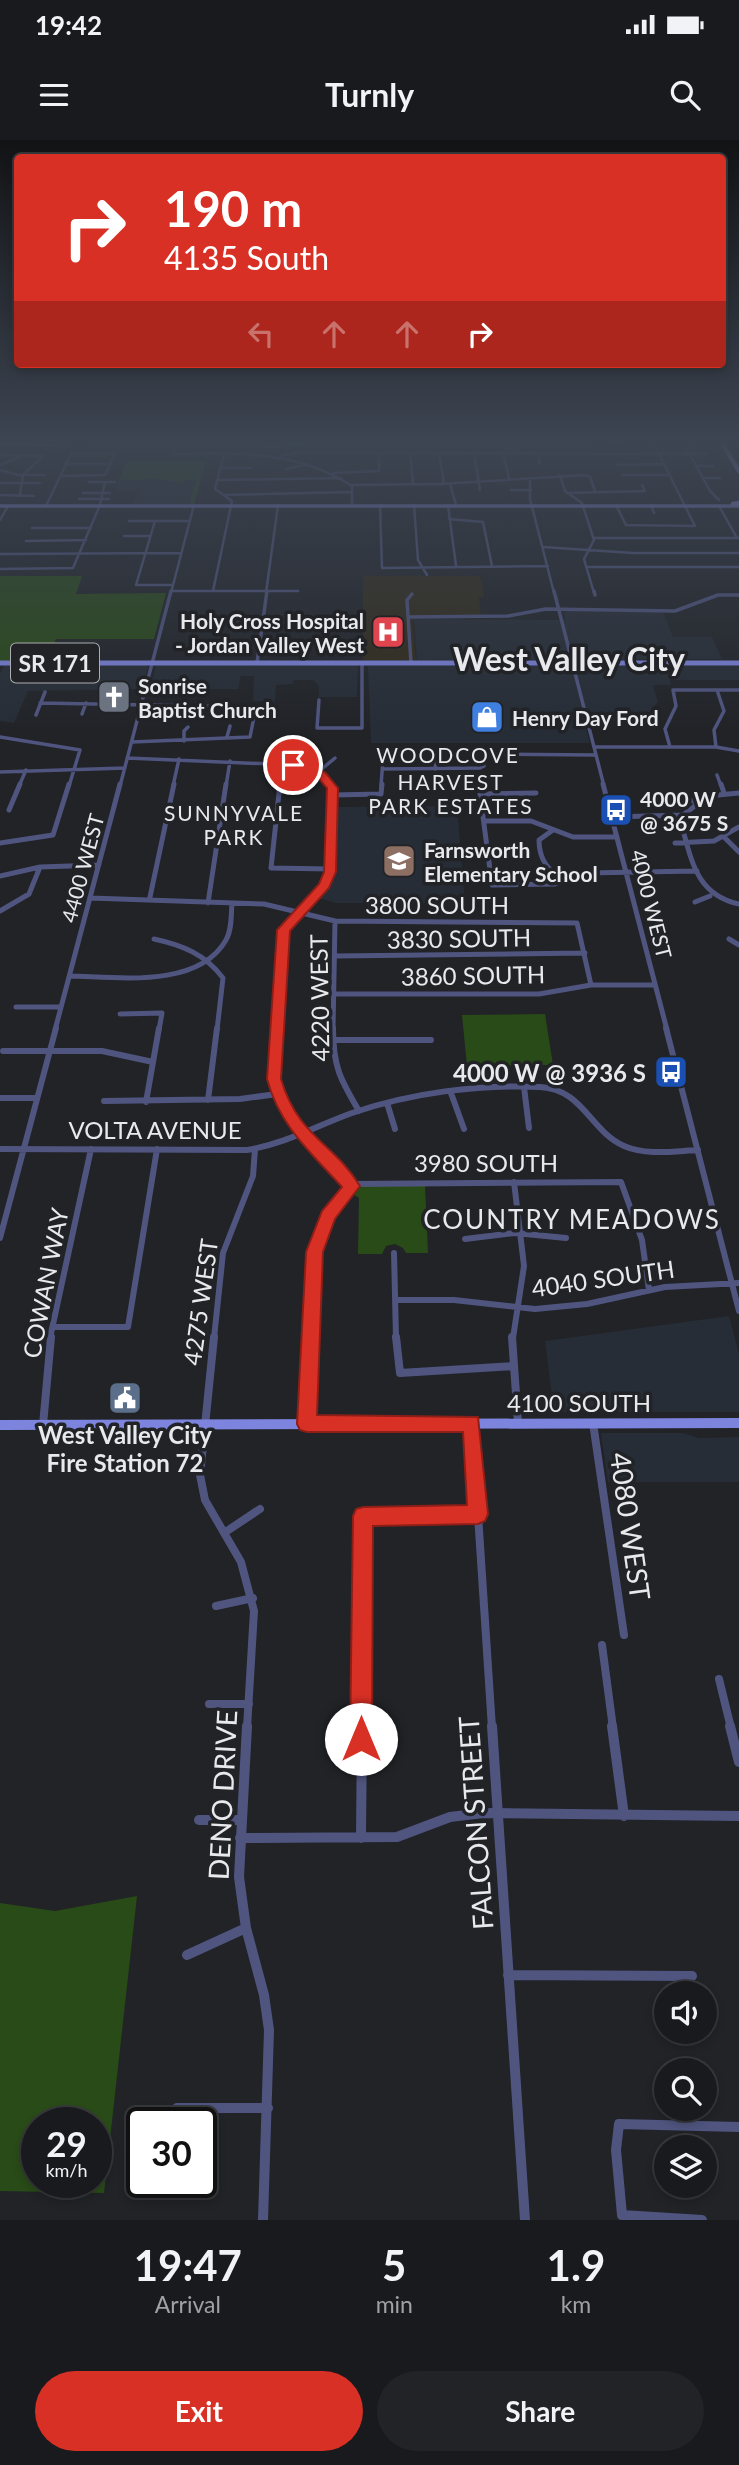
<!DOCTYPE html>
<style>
:root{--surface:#191a1d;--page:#222326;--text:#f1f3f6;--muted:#9fa1a4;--line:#37383b;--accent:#d93025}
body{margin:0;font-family:Lato,sans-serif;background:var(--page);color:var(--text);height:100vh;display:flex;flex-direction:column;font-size:26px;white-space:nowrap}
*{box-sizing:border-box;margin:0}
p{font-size:23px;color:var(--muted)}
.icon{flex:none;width:38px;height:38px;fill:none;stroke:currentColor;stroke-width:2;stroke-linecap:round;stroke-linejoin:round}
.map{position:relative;height:2080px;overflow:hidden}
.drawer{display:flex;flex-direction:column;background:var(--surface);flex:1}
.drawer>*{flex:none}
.hud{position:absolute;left:14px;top:14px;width:712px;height:214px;border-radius:7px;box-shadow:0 4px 10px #0003,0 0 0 2px var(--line);background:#d93025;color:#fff;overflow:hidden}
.tools{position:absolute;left:654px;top:1841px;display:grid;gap:14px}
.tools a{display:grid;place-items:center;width:63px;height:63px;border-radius:50%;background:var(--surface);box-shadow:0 4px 10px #0003,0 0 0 2px var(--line);font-size:35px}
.speed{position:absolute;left:21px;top:1967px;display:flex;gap:14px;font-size:35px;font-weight:700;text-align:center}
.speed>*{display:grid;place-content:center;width:91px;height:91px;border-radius:50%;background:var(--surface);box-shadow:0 4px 10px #0003,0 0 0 2px var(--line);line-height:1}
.speed small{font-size:18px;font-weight:400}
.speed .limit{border:4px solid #111;border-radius:10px;background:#fff;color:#111}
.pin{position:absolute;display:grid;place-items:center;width:60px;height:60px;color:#fff;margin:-30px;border:4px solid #fff;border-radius:50%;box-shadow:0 2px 7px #0007}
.me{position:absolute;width:77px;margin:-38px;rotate:0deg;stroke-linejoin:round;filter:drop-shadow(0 0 5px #0008)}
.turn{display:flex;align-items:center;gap:24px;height:147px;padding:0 35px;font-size:32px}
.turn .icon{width:91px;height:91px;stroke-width:2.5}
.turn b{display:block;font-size:49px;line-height:60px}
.lanes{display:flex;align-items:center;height:66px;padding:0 35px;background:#0003;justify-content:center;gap:35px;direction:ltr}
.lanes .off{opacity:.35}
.eta{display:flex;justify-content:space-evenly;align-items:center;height:119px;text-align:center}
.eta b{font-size:42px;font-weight:700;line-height:49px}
.button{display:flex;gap:14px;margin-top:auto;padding:14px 35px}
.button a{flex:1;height:80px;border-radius:42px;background:var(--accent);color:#fff;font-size:28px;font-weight:700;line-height:80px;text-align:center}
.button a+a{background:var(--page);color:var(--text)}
.status{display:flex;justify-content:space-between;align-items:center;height:49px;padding:0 35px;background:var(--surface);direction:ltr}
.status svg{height:19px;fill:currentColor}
header{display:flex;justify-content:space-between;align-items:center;height:91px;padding:0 35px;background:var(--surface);font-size:32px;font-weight:700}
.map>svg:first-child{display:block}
</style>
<div class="status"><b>19:42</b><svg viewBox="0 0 49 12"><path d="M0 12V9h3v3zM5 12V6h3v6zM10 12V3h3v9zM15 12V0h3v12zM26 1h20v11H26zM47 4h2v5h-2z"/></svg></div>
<header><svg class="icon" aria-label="menu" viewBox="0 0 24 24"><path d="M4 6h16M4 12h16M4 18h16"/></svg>Turnly<svg class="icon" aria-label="search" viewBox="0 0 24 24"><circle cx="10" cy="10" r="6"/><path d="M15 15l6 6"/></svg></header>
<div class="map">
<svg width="739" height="2080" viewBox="0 0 739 2080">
<rect width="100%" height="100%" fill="#212327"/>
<path fill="#272d36" d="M127 321H206L194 364H133L138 351H115Z
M567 471 663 472 673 497H712L722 519 417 520 414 479 565 480 564 473Z
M4 525H147L148 526 142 549 28 551 14 583 0 581V534Z
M156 525H358L357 557H319V546L313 540H293V544L276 545 275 561H253L254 536H241L238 549H171L172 541 152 542Z
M368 526H739V540H670L671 545H653L658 562 641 581H584L590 603H371Z
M457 666 465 763H336L319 758 331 745 336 731 338 667Z
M729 1176 739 1214V1272H554L545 1201Z
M601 1293H683L699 1298 739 1297V1342H608Z"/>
<path fill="#312a19" d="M363 436H480L484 457H479L481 476H412L416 520H363Z"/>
<path fill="#294b17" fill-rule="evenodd" d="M104 300H590L594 307 516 308V311H509L505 308H87L106 302Z
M127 321H206L194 364 190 363 194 348H190L195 347 196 341 186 339 182 343 162 339 119 340Z
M0 436H82L76 454 166 453 154 499H56L47 520 0 521Z
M545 874 553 925 467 926 462 875Z
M425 1045 428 1113H406L403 1108 395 1104 386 1106 382 1114H358L359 1058 353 1054 361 1046Z
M137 1756 104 2053 0 2051V1763L55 1771ZM37 1983H96V2042H37Z"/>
<path fill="#287a81" d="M0 300 66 306 205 300 197 302C226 312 300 300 333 300L303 306 204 307 198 303 150 301 61 307 0 305Z"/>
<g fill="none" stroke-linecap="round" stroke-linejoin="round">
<path stroke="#505580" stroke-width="2.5" d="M698 300 687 309 710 351 719 360
M607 302H623
M175 308 173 314C237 313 297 310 352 346V365
M474 312 480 350
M503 312 509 338
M537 312 540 323
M410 313 413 344
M439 313 444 344
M0 315 43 316
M282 316 294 313 706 314
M66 324H111
M0 325 24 315
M617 325 664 324
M696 326H713
M220 328H251
M286 329 308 324
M0 330 18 335H45
M333 333 379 331V313
M560 335 565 351 582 363 594 400 584 419 594 453
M622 335H669
M703 338H720
M530 339V359L554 453
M217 340 341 338
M89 342H115
M0 343H40
M450 344 456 365
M350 345 440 344 586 335 590 337 595 351
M511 350H531
M83 353H110
M567 353 645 351 642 345
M20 354 23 335 43 316
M0 355 34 356
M224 355 352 352
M79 359H109
M380 365 382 428 548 426
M414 365 418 420 427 435
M448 365 456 426
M616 365 626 385 695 386 652 300
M651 365 654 373
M46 366 71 314H115L105 335 61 336
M719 366 737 398
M449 379 483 382 492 426
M0 380 8 366
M129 381H190
M155 381 136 445H173
M32 388H91
M124 396H150
M593 398H739
M26 401 86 400
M543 407 633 413H739
M0 414 181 413
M586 427H739
M0 429 73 428 100 365 105 342
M171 451H298
M213 451 232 361 215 349 224 314
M171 453 194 365
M266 453 278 365"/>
<path stroke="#505580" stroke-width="3.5" d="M554 451 604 646
M594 451 595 455
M408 477 508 476 546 469 675 471 718 455H739
M257 523 267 451
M411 523 407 460 412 454
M319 560 317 588H362V523
M40 563 256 567 250 597 132 602
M82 574 86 563
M36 575 45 552
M0 597 80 610 69 646
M227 597 230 586
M184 601V591L188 587
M594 607H716L739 611
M670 607 665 589 676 566 673 550H739
M716 607 714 590 724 571 717 550
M127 618 293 625 317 633 331 646
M383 629 480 628 484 626V616L489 614 596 615
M435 629 437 615
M0 632 125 628
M317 633 335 618
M717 635 721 646
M19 646 26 630
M120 646 171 451
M173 646 179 619
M226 646 230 621
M280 646 282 624
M381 646 383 619 387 616"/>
<path stroke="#505580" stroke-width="5" d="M280 644 271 728 330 729
M603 644 667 890
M721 644 724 653
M536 653 480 654 492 745 555 744 586 733 697 731
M333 655 381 654 382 644
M682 657 698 663
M9 670 20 644
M679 676C691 715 693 754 739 764
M612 677 683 675 708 656 739 653
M484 681H531L573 697H617
M553 690 539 700C539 720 548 730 564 741
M724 697 739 712
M0 703 53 695 69 644
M675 703 714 701 739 687
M0 736 40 727 99 725
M150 757 174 644
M90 758 264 764 335 781 577 783 591 845
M695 762 710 756
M208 763 226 644
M0 771 29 754 40 727
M154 799C182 805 205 814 223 838L217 890
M729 799 739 805
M335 816 585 813
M70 836C117 837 198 849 226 800 232 790 231 775 232 763
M333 854H539L591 845H655
M16 867H61
M120 874 162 873 159 890
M55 890 120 644
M276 890 283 790 329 738 330 644
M333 890 335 781"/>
<path stroke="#505580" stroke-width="6" d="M276 888C275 903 272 918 273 933 277 980 323 1010 351 1044
M333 888C333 926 340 939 359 971
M666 888 739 1171
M332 900H431
M3 911H102L153 922
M524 947 529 988
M451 953 464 989
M0 958H37
M208 960 217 888
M104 961 240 959 277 954
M146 962 159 888
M387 963 395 989
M0 1009 247 1010C285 1004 316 986 352 973 410 953 479 944 540 947 583 949 590 991 624 1006 647 1016 675 1011 698 1010
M351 1044 621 1042 642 1100 649 1150
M0 1098 56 888
M465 1099 515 1093 566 1098
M394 1113 396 1198
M395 1160H454L535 1169 587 1164 665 1147 739 1143
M53 1187H128L157 1009
M50 1198 91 1009
M214 1198 223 1113 253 1036 255 1009
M311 1198C313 1158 311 1117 327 1080 332 1066 349 1058 351 1044
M513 1198 524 1126 514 1042"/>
<path stroke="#505580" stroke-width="8" d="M214 1197 200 1335 205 1360 241 1422 254 1471 247 1588
M396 1197 400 1233 514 1226
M512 1197 518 1283
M472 1283 492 1588
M593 1283 624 1495
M307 1284 311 1197
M43 1285 51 1197
M224 1393 260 1369
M216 1466 253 1458
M602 1505 613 1588
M719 1539 731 1588
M209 1564H249
M362 1588 363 1376 478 1374"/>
<path stroke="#505580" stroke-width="10" d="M247 1586 239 1737 246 1788 264 1855 269 1890 263 2080
M492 1586 525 2080
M612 1586 624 1676
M730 1586 739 1622
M199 1680H241
M240 1698 397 1697 450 1677 483 1673 739 1676
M361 1698 362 1586
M187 1815 246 1788
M508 1835 692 1836
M177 1968H268
M702 2080 622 2075 616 2010 619 1984 739 1987"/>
<path stroke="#7d84de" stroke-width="3.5" d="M0 366H739"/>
<path stroke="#7d84de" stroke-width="5" d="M0 523H739"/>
<path stroke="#7d84de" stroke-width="10" d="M0 1285 739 1283"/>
<path stroke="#929bf1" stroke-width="4.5" d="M720 300 739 331
M733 364 739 363"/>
</g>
<linearGradient id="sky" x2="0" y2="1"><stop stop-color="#121315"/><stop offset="0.51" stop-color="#3d4552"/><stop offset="1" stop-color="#3d4552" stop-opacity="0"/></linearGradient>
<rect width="739" height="591" fill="url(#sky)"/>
<path fill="#d93025" stroke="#8d1f18" stroke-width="2" d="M293 622 325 632 338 648 336 732 329 748 290 791 281 939C298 997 334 1003 360 1046L335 1079 323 1112 317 1275 478 1277 488 1374 485 1381 478 1384 373 1386 372 1599 369 1607 361 1610 353 1607 350 1599 353 1376 356 1369 363 1367 467 1365 463 1292H307L300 1290 297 1284 306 1112 322 1071 342 1047C311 1013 279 985 267 939L277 790 319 744 324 732 327 648 317 637 290 628V623Z"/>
<defs>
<symbol id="hospital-square" viewBox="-11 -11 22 22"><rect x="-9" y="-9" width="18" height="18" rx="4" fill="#e0444e" stroke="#212327"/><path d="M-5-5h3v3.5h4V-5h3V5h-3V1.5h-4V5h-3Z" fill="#fff"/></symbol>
<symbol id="church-square" viewBox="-11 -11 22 22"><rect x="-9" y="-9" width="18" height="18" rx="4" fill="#6b7280" stroke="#212327"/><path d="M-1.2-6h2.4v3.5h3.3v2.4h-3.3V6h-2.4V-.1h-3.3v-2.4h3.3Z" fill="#fff"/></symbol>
<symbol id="shop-square" viewBox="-11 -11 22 22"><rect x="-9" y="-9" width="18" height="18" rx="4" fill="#3f7fe0" stroke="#212327"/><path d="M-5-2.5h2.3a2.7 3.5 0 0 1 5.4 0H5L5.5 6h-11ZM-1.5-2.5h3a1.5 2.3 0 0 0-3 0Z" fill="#fff"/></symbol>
<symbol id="bus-square" viewBox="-11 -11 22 22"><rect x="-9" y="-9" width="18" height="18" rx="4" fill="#1a4fb4" stroke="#212327"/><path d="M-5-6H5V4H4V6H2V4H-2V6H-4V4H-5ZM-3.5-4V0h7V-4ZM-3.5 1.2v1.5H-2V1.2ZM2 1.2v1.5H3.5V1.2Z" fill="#fff"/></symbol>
<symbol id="school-square" viewBox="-11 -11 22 22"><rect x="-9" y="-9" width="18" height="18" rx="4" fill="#8d6e63" stroke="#212327"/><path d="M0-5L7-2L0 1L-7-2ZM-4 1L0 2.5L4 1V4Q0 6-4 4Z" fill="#fff"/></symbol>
<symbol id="civic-square" viewBox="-11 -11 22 22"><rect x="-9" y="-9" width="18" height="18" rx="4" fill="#5c6f8a" stroke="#212327"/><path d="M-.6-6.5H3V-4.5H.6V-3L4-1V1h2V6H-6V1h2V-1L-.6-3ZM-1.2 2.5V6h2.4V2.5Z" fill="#fff"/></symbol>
</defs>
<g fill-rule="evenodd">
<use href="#hospital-square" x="369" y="473" width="38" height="38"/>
<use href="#church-square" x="95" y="538" width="38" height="38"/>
<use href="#shop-square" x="468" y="558" width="38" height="38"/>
<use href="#bus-square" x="597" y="651" width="38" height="38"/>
<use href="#school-square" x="380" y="702" width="38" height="38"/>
<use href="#bus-square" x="652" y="913" width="38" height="38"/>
<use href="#civic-square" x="106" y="1239" width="38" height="38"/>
</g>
<g text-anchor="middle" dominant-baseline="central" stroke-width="7" stroke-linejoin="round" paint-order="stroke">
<g font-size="21" font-weight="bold" fill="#e7e9ec" stroke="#212327" text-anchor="start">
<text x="364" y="480" text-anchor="end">Holy Cross Hospital<tspan x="364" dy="24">- Jordan Valley West</tspan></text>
<text x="138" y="545">Sonrise<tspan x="138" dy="24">Baptist Church</tspan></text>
<text x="512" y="577">Henry Day Ford</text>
<text x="640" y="658">4000 W<tspan x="640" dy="24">@ 3675 S</tspan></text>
<text x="424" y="709">Farnsworth<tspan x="424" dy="24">Elementary School</tspan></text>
</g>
<g font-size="21" letter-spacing="2" fill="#e7e9ec" stroke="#212327">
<text x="448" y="614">WOODCOVE</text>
<text x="451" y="641">HARVEST<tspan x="451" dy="24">PARK ESTATES</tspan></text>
<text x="234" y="672">SUNNYVALE<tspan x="234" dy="24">PARK</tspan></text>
</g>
<g font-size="21" fill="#e7e9ec" stroke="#212327">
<text transform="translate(82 728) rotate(-75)">4400 WEST</text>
<text transform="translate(652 764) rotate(76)">4000 WEST</text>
</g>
<rect fill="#212327" stroke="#acaeb1" stroke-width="2" x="11" y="503.5" width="88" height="39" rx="5"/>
<g font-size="23" font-weight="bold" fill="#e7e9ec">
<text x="55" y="523">SR 171</text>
</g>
<g font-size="24" fill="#e7e9ec" stroke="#212327">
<text x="437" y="764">3800 SOUTH</text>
<text transform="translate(459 798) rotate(-1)">3830 SOUTH</text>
<text transform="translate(473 835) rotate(-1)">3860 SOUTH</text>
<text transform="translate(319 858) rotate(-91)">4220 WEST</text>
<text x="155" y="989">VOLTA AVENUE</text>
<text x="486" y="1022">3980 SOUTH</text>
<text transform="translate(603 1138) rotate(-8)">4040 SOUTH</text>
<text transform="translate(45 1143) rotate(-79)">COWAN WAY</text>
<text transform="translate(200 1162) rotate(-82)">4275 WEST</text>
<text x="579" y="1262">4100 SOUTH</text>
</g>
<g font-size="24" font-weight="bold" fill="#e7e9ec" stroke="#212327" text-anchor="end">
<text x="646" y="932">4000 W @ 3936 S</text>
<text x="125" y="1294" text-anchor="middle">West Valley City<tspan x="125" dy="28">Fire Station 72</tspan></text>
</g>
<g font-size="26" letter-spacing="2" fill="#e7e9ec" stroke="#212327">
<text x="572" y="1079">COUNTRY MEADOWS</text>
</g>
<g font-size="28" fill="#e7e9ec" stroke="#212327">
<text transform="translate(631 1386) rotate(82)">4080 WEST</text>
<text transform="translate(222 1655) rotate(-87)">DENO DRIVE</text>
<text transform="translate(475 1683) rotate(-94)">FALCON STREET</text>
</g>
<g font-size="32" font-weight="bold" fill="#e7e9ec" stroke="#212327">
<text x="569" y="518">West Valley City</text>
</g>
</g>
</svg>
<div class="tools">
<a><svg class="icon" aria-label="sound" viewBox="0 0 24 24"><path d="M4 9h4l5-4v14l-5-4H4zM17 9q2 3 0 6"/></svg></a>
<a><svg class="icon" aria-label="search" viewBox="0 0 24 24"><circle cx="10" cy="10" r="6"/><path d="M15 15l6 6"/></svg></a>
<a><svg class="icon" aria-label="layers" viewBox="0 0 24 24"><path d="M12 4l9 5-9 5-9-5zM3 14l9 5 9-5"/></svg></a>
</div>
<div class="speed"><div>29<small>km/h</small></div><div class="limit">30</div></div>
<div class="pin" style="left:293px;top:625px;background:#d93025"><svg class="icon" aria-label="arrive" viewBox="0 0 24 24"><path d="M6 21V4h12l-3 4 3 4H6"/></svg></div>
<svg class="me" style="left:361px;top:1599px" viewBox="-20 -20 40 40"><circle r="19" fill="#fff"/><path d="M0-13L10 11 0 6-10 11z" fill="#d93025"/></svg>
<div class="hud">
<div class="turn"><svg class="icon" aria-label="right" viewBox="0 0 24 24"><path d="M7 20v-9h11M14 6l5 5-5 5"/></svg><div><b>190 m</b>4135 South</div></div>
<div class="lanes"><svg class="icon off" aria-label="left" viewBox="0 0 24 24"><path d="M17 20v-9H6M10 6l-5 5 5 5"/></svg><svg class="icon off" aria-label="ahead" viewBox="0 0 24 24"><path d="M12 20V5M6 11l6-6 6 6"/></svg><svg class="icon off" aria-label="ahead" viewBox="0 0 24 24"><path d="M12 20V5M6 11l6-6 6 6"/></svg><svg class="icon" aria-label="right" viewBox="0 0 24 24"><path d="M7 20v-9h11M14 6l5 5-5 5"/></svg></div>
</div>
</div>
<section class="drawer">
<div class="eta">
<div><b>19:47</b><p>Arrival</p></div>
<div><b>5</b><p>min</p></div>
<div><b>1.9</b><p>km</p></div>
</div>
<div class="button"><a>Exit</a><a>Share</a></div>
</section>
